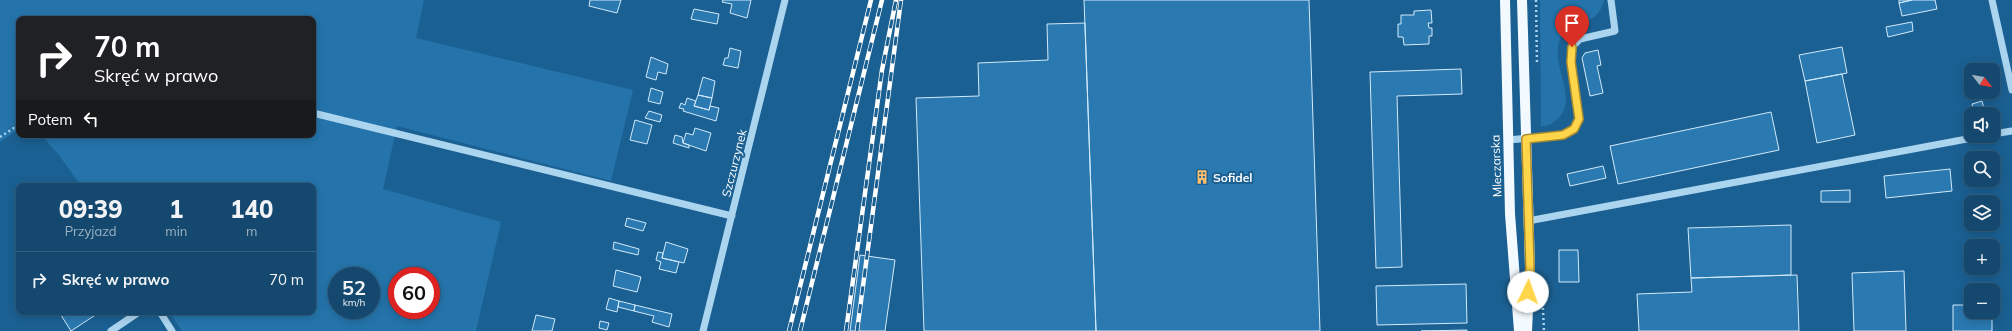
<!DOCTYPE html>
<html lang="pl">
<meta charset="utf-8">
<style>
:root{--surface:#14486e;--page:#215276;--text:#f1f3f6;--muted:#9db2c2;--line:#336081}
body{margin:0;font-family:Mulish,sans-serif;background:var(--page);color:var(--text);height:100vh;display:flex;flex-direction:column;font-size:15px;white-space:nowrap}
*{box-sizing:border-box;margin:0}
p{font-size:13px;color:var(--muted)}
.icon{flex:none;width:22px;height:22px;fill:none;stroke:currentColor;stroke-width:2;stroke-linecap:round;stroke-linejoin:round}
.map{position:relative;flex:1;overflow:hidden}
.sheet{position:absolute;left:16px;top:183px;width:300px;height:132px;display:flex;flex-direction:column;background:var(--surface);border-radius:8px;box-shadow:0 2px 10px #0003,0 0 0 1px var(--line)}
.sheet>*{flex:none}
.top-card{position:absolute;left:16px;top:16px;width:300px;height:122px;border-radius:8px;box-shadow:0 2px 10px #0003,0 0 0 1px var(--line);background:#202124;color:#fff;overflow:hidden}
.needle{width:26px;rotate:121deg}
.buttons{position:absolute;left:1964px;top:63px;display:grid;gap:8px}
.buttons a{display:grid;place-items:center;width:36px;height:36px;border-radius:8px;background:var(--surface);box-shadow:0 2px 10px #0003,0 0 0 1px var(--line);font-size:20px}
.speed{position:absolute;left:328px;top:267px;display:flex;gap:8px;font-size:20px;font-weight:700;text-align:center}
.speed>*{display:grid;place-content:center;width:52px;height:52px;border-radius:50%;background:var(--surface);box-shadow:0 2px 10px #0003,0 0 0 1px var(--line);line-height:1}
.speed small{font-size:10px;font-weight:400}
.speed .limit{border:6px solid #d22;background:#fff;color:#111}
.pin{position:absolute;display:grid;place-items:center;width:34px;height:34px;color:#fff;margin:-41px -17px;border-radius:50% 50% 50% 0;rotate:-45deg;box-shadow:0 0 4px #0007}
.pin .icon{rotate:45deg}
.me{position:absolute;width:44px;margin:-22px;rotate:3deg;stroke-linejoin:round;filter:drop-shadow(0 0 3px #0008)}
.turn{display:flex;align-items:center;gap:14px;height:84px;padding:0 12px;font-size:18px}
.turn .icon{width:52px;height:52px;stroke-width:2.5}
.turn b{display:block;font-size:28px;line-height:34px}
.then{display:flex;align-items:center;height:38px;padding:0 12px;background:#0003;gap:8px;font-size:15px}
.eta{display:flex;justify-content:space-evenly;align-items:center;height:68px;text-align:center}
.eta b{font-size:24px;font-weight:800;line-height:28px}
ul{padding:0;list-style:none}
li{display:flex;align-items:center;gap:12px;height:56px;padding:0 12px;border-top:1px solid var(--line)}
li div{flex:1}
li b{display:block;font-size:15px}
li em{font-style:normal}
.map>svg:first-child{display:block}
</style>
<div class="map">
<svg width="2012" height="331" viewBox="0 0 2012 331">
<rect width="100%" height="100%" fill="#1b6092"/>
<path fill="#2474ab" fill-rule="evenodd" d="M0 0H424L416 38 633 90 611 181 397 126 383 189 501 222 476 331H182L169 312H313V186H81L59 155 41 135H313V19H19V129L0 142ZM337 276H371V310H337ZM397 276H431V310H397Z
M1540 0H1604C1597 31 1567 17 1559 42 1551 67 1581 102 1555 121 1550 125 1547 126 1541 126Z"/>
<path fill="#2a79b0" stroke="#d2eafb" d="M590 0H621L617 13 589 6Z
M723 0H751L747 18 730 13 732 4 722 2Z
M1084 0H1309L1320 331H1096Z
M1899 0H1912L1899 3Z
M1912 0H1935L1937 9 1902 16 1899 3Z
M694 9 719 14 717 24 691 19Z
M1431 10 1432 23H1428L1429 28H1432V36H1429V44L1404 45 1403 37H1398V24H1401V15H1414V11Z
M1912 22 1913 31 1888 37 1886 27Z
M1085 23 1096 331H924L916 98 979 96 978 63 1048 60 1047 24Z
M1842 47 1847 73 1805 81 1799 55Z
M730 48 741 51 738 68 723 65 725 58H728Z
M1598 50 1601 65 1597 66 1603 93 1590 96 1582 58 1585 53Z
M651 57 668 64 666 74 658 72 656 80 646 77Z
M1461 69 1462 94 1397 96 1402 267 1376 268 1370 72Z
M1842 74 1855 135 1817 143 1805 81Z
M703 77 715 81 712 98 698 95Z
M651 88 663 92 660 104 648 101Z
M698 95 712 98 709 110 694 106Z
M687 98 696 101 694 106 709 110 710 106 719 108 716 121 683 111 684 109 679 108 681 103 685 105Z
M1982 101 1985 113 1974 114 1972 104Z
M649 111 662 115 660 122 645 118Z
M1771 112 1779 150 1618 184 1610 146Z
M635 120 652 125 647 144 630 140Z
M695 128 711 133 706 151 683 143 686 133 693 135Z
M675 135 682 137 683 143 689 145V148L673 143Z
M1603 166 1606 178 1570 186 1567 174Z
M1950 169 1952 191 1886 198 1884 176Z
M1850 190V202H1821V191Z
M627 218 646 223 643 231 625 226Z
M1791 225V275L1691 278 1688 228Z
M614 242 639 249 638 255 613 249Z
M666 242 688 249 684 263 662 258Z
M1559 250H1578L1579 282H1559Z
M658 252 663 253 662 258 679 262 676 273 659 269 661 262 656 260Z
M860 255 895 260 885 331H850Z
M616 270 641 277 637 292 613 286Z
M1904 271 1906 331H1854L1852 273Z
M1797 275 1799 331H1639L1637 294 1692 292 1691 278Z
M1466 284 1467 323 1377 325 1376 286Z
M609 298 619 301 617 312 606 309Z
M619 301 635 305 634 311 618 307Z
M635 305 672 314 669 327 652 322 654 316 634 311Z
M1953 305H1971V312H1992V331H1953Z
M59 312H100L71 331Z
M536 315 555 319 552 331H532Z
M600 321 609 323 607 330 599 328Z
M1467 330V331H1421Z"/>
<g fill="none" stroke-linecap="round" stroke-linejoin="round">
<path stroke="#abd4ef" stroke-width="2.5" stroke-dasharray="2 3" stroke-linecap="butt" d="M1536 0 1537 65
M0 137 14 128H19
M1542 288 1544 331"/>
<path stroke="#abd4ef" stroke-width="7" d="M1992 0 2012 90
M313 113 732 216
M1993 134 2012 131
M1508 140 1563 135 1574 129 1579 119 1571 62 1572 47 1580 39 1615 31 1611 0
M1528 221 1983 136
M160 312 172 331
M111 331 139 312
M703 331 785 0"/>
<path stroke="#f3faff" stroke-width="10" d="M1505 0 1510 214 1519 331
M1522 0 1530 267 1527 331"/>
<defs>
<path id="rail" d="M789 331 871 0
M800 331 882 0
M846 331 882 70 896 0
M857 331 901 0"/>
</defs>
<use href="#rail" stroke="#fff" stroke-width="4.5"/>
<use href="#rail" stroke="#1b6092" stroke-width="3" stroke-dasharray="9" stroke-linecap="butt"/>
</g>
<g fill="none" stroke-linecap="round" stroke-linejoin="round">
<defs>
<path id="route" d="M1528 292 1530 267 1526 139 1563 135 1574 129 1579 119 1571 62 1572 47"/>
</defs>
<use href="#route" stroke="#a68a30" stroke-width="10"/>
<use href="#route" stroke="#ffd54a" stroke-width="7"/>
</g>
<defs>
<symbol id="building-bare" viewBox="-9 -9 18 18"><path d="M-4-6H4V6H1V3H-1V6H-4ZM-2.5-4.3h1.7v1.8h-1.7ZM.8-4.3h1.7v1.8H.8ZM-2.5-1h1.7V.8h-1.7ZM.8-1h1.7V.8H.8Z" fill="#ffbe69" stroke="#1b6092" stroke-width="2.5" paint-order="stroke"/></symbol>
</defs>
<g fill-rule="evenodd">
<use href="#building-bare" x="1192" y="167" width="20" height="20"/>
</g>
<g text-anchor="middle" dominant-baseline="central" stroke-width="4" stroke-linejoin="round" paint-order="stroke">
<g font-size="12" fill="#fff" stroke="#1b6092">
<text transform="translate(734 163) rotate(-76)">Szczurzynek</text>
<text transform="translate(1496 166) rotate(-92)">Mleczarska</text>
</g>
<g font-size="12" font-weight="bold" fill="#fff" stroke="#1b6092" text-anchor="start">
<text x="1213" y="177">Sofidel</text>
</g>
</g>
</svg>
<div class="buttons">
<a><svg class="needle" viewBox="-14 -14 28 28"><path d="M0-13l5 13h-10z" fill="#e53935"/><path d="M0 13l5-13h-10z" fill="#9db2c2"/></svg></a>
<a><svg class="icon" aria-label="sound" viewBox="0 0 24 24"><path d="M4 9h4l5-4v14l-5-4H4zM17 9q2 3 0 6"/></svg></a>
<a><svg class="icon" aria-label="search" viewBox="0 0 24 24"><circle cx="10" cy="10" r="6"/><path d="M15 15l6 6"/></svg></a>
<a><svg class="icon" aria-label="layers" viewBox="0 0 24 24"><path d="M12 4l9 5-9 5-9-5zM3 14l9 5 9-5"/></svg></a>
<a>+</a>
<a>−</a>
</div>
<div class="speed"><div>52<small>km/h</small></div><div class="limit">60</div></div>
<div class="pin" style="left:1572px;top:47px;background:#d93025"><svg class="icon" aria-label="arrive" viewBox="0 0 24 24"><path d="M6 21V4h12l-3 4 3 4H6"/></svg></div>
<svg class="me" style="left:1528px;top:292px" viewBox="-20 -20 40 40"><circle r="19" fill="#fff"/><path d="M0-13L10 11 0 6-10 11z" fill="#ffd54a"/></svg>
<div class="top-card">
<div class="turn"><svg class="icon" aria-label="right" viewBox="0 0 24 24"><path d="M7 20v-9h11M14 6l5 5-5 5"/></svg><div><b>70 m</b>Skręć w prawo</div></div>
<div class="then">Potem<svg class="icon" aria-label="left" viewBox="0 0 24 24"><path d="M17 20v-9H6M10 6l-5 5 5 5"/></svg></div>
</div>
<section class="sheet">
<div class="eta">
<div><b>09:39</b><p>Przyjazd</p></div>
<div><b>1</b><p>min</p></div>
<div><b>140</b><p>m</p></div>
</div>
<ul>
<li><svg class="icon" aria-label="right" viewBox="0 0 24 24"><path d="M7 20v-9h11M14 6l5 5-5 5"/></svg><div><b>Skręć w prawo</b></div><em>70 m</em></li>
</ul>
</section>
</div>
